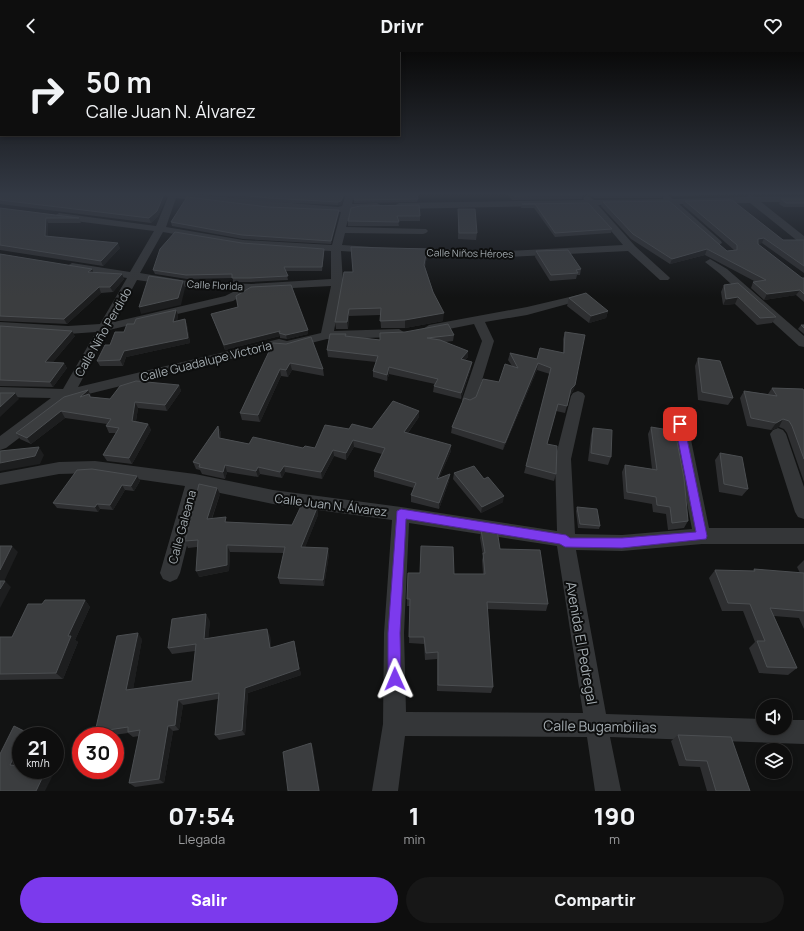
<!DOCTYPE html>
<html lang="es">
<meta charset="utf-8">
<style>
:root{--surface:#0e0e0e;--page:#171717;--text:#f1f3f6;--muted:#9b9c9e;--line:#2e2e2e;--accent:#7c3aed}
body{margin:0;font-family:Manrope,sans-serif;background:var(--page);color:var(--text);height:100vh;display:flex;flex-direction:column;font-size:15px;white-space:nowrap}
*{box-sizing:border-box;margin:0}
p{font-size:13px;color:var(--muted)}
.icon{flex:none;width:22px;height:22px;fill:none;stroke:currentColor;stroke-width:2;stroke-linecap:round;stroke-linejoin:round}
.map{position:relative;height:739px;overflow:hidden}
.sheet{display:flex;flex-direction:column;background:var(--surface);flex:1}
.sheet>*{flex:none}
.banner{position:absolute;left:0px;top:0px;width:400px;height:84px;box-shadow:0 2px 6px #0003,0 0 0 1px var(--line);background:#0e0e0e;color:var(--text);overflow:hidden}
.controls{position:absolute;left:756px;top:647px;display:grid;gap:8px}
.controls a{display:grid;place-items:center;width:36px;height:36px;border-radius:50%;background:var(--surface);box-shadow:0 2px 6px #0003,0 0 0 1px var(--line);font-size:20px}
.speed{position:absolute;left:12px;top:675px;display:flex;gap:8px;font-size:20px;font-weight:700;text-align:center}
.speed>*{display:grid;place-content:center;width:52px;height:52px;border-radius:50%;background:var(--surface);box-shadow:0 2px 6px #0003,0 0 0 1px var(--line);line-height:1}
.speed small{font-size:10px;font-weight:400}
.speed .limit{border:6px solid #d22;background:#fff;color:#111}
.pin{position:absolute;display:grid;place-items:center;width:34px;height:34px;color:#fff;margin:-17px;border-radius:8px;box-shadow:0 2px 6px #0006}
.me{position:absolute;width:44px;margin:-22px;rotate:359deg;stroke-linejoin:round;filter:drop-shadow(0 0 3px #0008)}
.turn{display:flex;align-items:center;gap:14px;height:84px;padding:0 20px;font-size:18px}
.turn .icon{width:52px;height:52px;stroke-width:2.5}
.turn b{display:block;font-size:28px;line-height:34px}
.eta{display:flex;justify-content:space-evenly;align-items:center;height:68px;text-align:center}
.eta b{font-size:24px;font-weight:800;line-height:28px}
.cta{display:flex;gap:8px;margin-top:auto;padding:8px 20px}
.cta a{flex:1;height:46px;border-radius:24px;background:var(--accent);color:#fff;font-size:16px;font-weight:800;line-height:46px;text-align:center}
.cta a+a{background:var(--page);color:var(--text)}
header{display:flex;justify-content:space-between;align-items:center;height:52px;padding:0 20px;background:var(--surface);font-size:18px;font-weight:800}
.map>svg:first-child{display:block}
</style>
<header><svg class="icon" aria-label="back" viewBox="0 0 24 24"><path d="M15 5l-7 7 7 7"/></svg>Drivr<svg class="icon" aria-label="heart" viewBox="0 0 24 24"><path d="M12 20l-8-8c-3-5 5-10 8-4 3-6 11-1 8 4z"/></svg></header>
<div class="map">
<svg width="804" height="739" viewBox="0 0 804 739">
<rect width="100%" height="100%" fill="#121313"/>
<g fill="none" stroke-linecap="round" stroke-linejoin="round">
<path fill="#343638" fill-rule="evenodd" d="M164 142H189L338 155 342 154 346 142H354L352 152 377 151 382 154 377 157 351 158 346 175 426 177 428 179 426 181 423 182 345 181 342 193 372 195 377 198 372 201 341 199 343 230 334 279 399 277 405 281 399 285 327 287 287 297 279 295 72 346 6 396 0 398V384L51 346 0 345V335L63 337 96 280 68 282 0 278V270L68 274 100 272 127 226 72 217 67 214 72 211 130 220 154 179 59 167 54 164 59 161 156 174 168 145ZM176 146 234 153 341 160 332 193 243 188 166 175ZM163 180 243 194 331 199V227L251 232 193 230 140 221ZM137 228 193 236 237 238 225 244 114 270ZM331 234 321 281 287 289 279 287 78 335 109 278 233 249 252 238Z
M666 142 673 147 746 145 750 143 755 145 804 144V150H761L804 184V192L800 191 750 151 679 152 721 189 722 191 717 194 713 193 668 152 598 153 635 194 668 224 670 226 668 228H660L628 199 507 205 406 202 401 199 406 196 507 199 623 193 589 153 399 157 394 154 399 151 584 148 583 146 587 143 594 148 663 147V143Z
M710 207 727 217 804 284V295L799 294 719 221 705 210Z
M578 243 582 244 584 246 582 248 527 263 485 270 494 289 476 348 474 351 469 353 464 351 462 348 482 289 474 272 429 281 423 277 429 273 527 255Z
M578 339 583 341 585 344 571 407 575 482 622 483 692 477 672 373 675 369 680 368 685 369 688 373 709 476H804V492H702L622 499 576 498 606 662 763 667V676H785V668H804V692L610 685 621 739H595L587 685 405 684 398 739H372L383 672 384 581 392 468 273 452 201 437 180 521 177 527 170 530 163 527 160 521 185 434 95 421 59 422 0 433V421L59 410 95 409 195 422 273 438 401 455 557 479 555 407 571 344 573 341ZM409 471 557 494 583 661 406 660 404 581Z
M778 376 783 378 786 382 804 435V467L798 465 795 460 770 382 773 378Z"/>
</g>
<path fill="#2e2f31" d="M0 142 166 146 158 164 151 171 0 152Z
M202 142H345L341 153H338L269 150Z
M508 142H586L583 143 582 147 515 148H512Z
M587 142H663L662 146H594Z
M668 142H743L673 144Z
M418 147 417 150 354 151V148Z
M781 147H804V155H784L779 152Z
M685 149 783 188H804V221L762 191 758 192 802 226H804V250L796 243 764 248 751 236 753 230H756L705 203 670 212 631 187 601 154 603 150 727 199 734 198 683 153Z
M588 151 612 177 611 181 555 185 534 156H521L522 152Z
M268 155 339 161 331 192 243 187 172 174 171 170Z
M0 156 79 166 81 171H48V184L120 196 103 214 0 198Z
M351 156 420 164V169H398L399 174H348V169Z
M458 157 477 181 476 188 458 187Z
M242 191 324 197V201L322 219H286L288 228 251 230H233V226L187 227 155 222 153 218Z
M536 199 581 217 580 223H577L576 227 550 229 535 205Z
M0 202 92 217 93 220 124 227 113 240 101 241 67 272 0 269Z
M427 204 425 215 443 269 405 276H381L380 263 349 264 348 277H336L335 270 353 220Z
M724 233 776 265 772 271 757 273 735 252 723 253 721 240Z
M569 246 608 259 606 266 589 271 567 254Z
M176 258 178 263 177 269 185 267 187 273 190 291 126 305 123 314H100L97 309 110 293 134 272Z
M211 262 308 278V282L287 287 280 286V284L225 298Z
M801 273H804V282L798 277Z
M0 274 75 284 53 310 64 311 67 316 53 335 0 334Z
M565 280 575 333 573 339 570 343 565 361 556 359 547 392 556 422 554 429 524 421 550 322 537 318 503 398 451 381 452 375 470 348 476 345 499 330 512 314 508 308 510 301 537 307 563 301V287Z
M454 283 453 289 445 290 468 305 465 308 471 316 461 347 433 340 434 334 435 332 389 322 387 329 373 325V319L376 310 328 305 327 298 346 284 380 288Z
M273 291 323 317 324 324 292 318 288 325 281 324 260 370 242 368 240 361Z
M698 306 733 346 728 353 698 348 695 314Z
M179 333 181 339 167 359 138 356 136 369 148 372 151 378 132 412 107 409 103 403 116 381H109L106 374 107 372 65 366 31 392 20 387 16 381 88 338 91 344V345L110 347Z
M772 336 804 339V430L787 381 784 377 779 375 771 378 747 374 740 346 744 339 768 342Z
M419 365 408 381 451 399 439 426 450 422 449 429 439 457 411 450V443L414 436 374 425V419L382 402 354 395 346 408 334 404 322 427 285 420 282 426 260 422 258 425 227 420 225 427 202 422 200 418 196 417 193 410 218 374 221 381V386L249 392 303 396H315L349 377H372Z
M651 375 688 469 684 476 668 478 666 462 653 460 652 452 624 447 622 420 625 413 652 417 648 382Z
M593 376 611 405 608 413 588 409 591 383Z
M720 401 748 437 742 444 719 440 715 408Z
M454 421 484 427 503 450 481 461 453 427Z
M137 424 140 429 134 439 125 438 113 458 100 457 98 460 57 456 53 451Z
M220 442 212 467 228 470 292 473 317 456 318 463 305 495 329 502 324 534 280 532 278 526 284 501 230 500 229 519 199 525 197 495 188 496 185 489Z
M577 455 600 474 599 477 578 476 576 459Z
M481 478 500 497 548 552 546 559 487 557 493 635 491 641 437 639V607L425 608 424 592 409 591 410 554H407L408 521 483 522 482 508 483 504 480 486Z
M804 508V577L799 566 774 564 797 616 788 623 759 621 749 596 755 590 743 559H722L709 526 715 518 753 519 754 517 800 521 797 515Z
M85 548 90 555 75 588 78 590 63 627 0 628V585H12L42 552Z
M210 569 208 586 270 583 271 596 294 589 295 595 301 623 248 641 245 683 219 688 215 683 218 647 183 653 179 678 173 679 164 731 135 735 129 731 139 684 133 685 128 681 107 684H100L95 680 142 587 133 637 192 629 195 599 172 602 168 596Z
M678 683 750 739H707L700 715 679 714 671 689Z"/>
<path fill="#1d1e1f" d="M164 142H165L166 146 158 164 151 171 149 166Z
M344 142H345L341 153H338V150Z
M339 158V161L331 192V189Z
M46 166 48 171V189L45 184Z
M764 186 762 191 756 192 758 187Z
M118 191 120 196 103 214 101 209Z
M427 197V204L424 220V213Z
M707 197 705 203 670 212 672 207Z
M92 217 94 222 88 220Z
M122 222 124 227 113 240 110 235Z
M183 229 185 236 181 253 141 262 139 255Z
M99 235 101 241 67 272 64 267Z
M800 238 796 243 764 248 767 242Z
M738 245 735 252 723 253 726 247Z
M349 257V264L348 277 347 270Z
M176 258 178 263 175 276 173 270Z
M608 259 606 266 589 271 591 264Z
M444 261 443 269 405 276V268Z
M185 267 187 273 190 291 126 305 123 314 120 308 124 299Z
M308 278V282L287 287 286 283Z
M72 279 75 284 48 316 45 310Z
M280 279 279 281 280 284 225 298 224 293Z
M468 299V305L461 313V307Z
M472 310 471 316 461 347V341Z
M64 311 67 316 53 335 50 330Z
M290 311 292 318 288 325 286 318Z
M538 311 537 318 503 398 505 391Z
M389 315V322L387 329V323Z
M280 317 281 324 260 370 258 363Z
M179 333 181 339 167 359 165 353Z
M575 333 573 339 570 344 571 337Z
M88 338 91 344V345L93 349 80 345Z
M15 341 19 347 0 365V355Z
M135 350 138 356 135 375 132 369Z
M61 359 65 366 31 392 27 386Z
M419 359V365L404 386V380Z
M783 367 779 375 771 378 776 371Z
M148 372 151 378 132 412 129 406Z
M218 374 221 381V392L219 386Z
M353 388 354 395 346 408V401Z
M451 393V399L436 433 437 427Z
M39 395 44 403 40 412 0 419V411Z
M333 398 334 404 322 427 321 420Z
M225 413 227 420 225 427 223 420Z
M284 414 285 420 282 426 280 420Z
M258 415 260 422 258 425 256 419Z
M450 422 449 429 439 457V451Z
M137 424 140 429 134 439 131 434Z
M122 433 125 438 113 458 110 453Z
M217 436 220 442 209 474 207 467Z
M504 444 503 450 481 461 482 455Z
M97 452 100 457 98 460 95 455Z
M317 456 318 463 303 501 301 495Z
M227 493 230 500 229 519 199 525 196 519Z
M12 494 18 500 1 536 0 535V518Z
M328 496 329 502 324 534 323 528Z
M5 529 11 535 0 556V537Z
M85 548 90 555 75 588 78 590 63 627 56 621 68 584Z
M206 562 210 569 208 593 204 587Z
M267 577 270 583 272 602 270 596Z
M138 581 142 587 132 644 126 638Z
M294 589 295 595 301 623 248 641 245 683 242 678 245 636Z
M178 648 183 653 179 678 175 673Z
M168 674 173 679 164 731 159 727Z
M26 680 33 684H24Z
M21 691V710L18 717 10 713Z
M311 691 313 695 320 739H319Z
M46 718H49L54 721 45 739H36Z"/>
<path fill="#3b3d3f" stroke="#4b4e51" d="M0 142H164L157 159 149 166 0 148Z
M231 142H344L341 149 338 150 269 146Z
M354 142H417L418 147 354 148Z
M512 142H583L515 144 513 143Z
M187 145 268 155 339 158 331 189 242 183 171 170Z
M781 147H804V151H786Z
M732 148 783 188H804V214L764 186 758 187V192L802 226H804V242L800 238 767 242 753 230 766 228 707 197 672 207 633 182 603 150 669 149 727 199 737 198V193L685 149Z
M588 151 612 177 555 181 535 152H522Z
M419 153 420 164H397L399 170 348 169 351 156 360 154Z
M0 156 79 166H46L45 184 118 191 101 209 0 193Z
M458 157H475L477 181H459Z
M175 180 242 191 324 197 322 215H284L288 224 250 226H232V222L186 223 153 218 160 197Z
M351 195 427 197 424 213 433 240 444 261 405 268 380 269 381 256 349 257 347 270H335L344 220H353Z
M568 198 581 217 576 218 578 221 551 223 536 199Z
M0 202 92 217 88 220 122 222 110 235H99L64 267 0 264Z
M149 224 183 229 178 246 139 255Z
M738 231 776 265 760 266 738 245 726 247 724 233Z
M291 233 308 278 286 283 279 281 280 279 224 293 211 262 238 255 236 244 251 235Z
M586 241 608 259 591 264 569 246Z
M176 258 173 270 185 267 188 286 124 299 120 308 97 309 105 293H110L115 280H124L127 272H134L136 267Z
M448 272 454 283 427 286 440 288 468 299 461 307 472 310 461 341 434 334 438 327 389 315 387 323 373 319 378 304 327 298 330 282H346L345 284 380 288V281L405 280Z
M801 273H804V276Z
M0 274 72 279 45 310 64 311 50 330 0 328Z
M565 280 585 283 575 333 571 337 567 354 558 352 547 392 557 394 556 422 526 414 551 316 538 311 505 391 452 375 464 346 470 348 476 345 483 327 499 330 505 312 518 316 510 301 537 307 540 296 564 301Z
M311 285 323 317 290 311 286 318 280 317 258 363 240 361 273 291 286 292Z
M698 306 720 309 733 346 702 340Z
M136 329 179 333 165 353 135 350 132 369 148 372 129 406 103 403 119 376 106 374 111 367 61 359 27 386 16 381 64 345 88 338 80 345 89 342 90 345 110 347 120 334Z
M772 336 803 337 804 339V407L792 374 789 369 783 367 776 371 751 366 744 339 777 344Z
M0 341H15L0 355Z
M393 349 419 359 404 380 451 393 437 427 450 422 439 451 411 443 416 431 374 419 385 396 353 388 346 401 333 398 321 420 284 414 280 420 258 415 256 419 225 413 223 420 199 415 200 412 193 410 218 374 219 386 249 392 253 385 303 396 305 394 315 396 325 373 349 377 352 372 372 377Z
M651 375 675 379 684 426 688 469 672 471 670 455 657 453 656 445 627 440 625 413 657 418Z
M593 376 612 378 611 405 591 401Z
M39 395 35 404 0 411V399Z
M720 401 742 405 748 437 724 432Z
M474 414 484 427 488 425 504 444 482 455 454 421Z
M92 417 137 424 131 434 122 433 110 453 97 452 95 455 53 451 77 418Z
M199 432 217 436 207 467 226 465 225 470 292 473 301 454 317 456 301 495 328 496 323 528 278 526 285 495 227 493V513L196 519 198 488 185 489Z
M577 455 597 457 600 474 580 472Z
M481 478H497L500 497 540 498 548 552 487 550 493 635 438 633V600L426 601 424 585H409L410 547H407L408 521H420L421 494 453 495 454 522H485L483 501H485Z
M0 494H12L0 518Z
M754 517 804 521V559L770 556 797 616 767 615 757 589H765L750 552 728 551 715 518 755 519Z
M0 529H5L0 537Z
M45 548H85L68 584H71L56 621 0 622V585H12L28 552H42Z
M206 562 204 587 267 577 270 596 294 589 299 617 245 636 242 678 215 683 219 641 178 648 175 673 168 674 159 727 129 731 140 678 128 680V675L95 680 117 584 138 581 126 638 192 629 196 592 168 596 172 567Z
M14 674 26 680 24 684H21V691L10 713 21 714V718H46L36 739H0V702Z
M678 683 731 685 750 739H716L707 709 686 708Z
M311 691 319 739H288L283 700Z"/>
<linearGradient id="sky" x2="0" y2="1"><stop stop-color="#0a0a0a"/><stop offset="0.58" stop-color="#333944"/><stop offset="1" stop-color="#333944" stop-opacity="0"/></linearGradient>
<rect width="804" height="245" fill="url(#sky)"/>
<path fill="#7c3aed" stroke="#51269a" d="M680 369 684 372 707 484 706 487 622 496 565 495 560 492 406 467 400 581 401 627 399 631 395 633 390 631 388 627V581L397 459 401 457 566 483 570 486H622L696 480 675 372Z"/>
<g text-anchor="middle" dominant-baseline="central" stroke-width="4" stroke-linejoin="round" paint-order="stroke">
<g font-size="10" fill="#a5adb2" stroke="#0d0e0e">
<text transform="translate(470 201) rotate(1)">Calle Niños Héroes</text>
<text transform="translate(215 233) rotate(3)">Calle Florida</text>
</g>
<g font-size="12" fill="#a5adb2" stroke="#0d0e0e">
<text transform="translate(103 280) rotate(-60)">Calle Niño Perdido</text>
<text transform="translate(206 309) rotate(-14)">Calle Guadalupe Victoria</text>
<text transform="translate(331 453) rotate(7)">Calle Juan N. Álvarez</text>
<text transform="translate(182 475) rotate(-75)">Calle Galeana</text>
</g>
<g font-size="14" fill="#a5adb2" stroke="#0d0e0e">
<text transform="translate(582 591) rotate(80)">Avenida El Pedregal</text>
<text transform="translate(600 674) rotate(1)">Calle Bugambilias</text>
</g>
</g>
</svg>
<div class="controls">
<a><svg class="icon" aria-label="sound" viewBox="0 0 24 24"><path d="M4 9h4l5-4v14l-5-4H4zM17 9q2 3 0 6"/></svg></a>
<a><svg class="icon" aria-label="layers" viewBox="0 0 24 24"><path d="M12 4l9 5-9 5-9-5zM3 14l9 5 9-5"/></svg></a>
</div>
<div class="speed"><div>21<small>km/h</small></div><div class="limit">30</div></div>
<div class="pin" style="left:680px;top:372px;background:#d93025"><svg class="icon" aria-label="arrive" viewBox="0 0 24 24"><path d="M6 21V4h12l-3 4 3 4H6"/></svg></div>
<svg class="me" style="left:395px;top:627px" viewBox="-20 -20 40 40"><path d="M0-17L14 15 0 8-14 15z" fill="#7c3aed" stroke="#fff" stroke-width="4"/></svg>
<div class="banner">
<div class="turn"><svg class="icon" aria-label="right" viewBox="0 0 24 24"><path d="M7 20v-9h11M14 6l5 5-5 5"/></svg><div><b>50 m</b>Calle Juan N. Álvarez</div></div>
</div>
</div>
<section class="sheet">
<div class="eta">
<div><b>07:54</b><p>Llegada</p></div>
<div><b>1</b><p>min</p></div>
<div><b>190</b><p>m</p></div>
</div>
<div class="cta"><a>Salir</a><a>Compartir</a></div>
</section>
